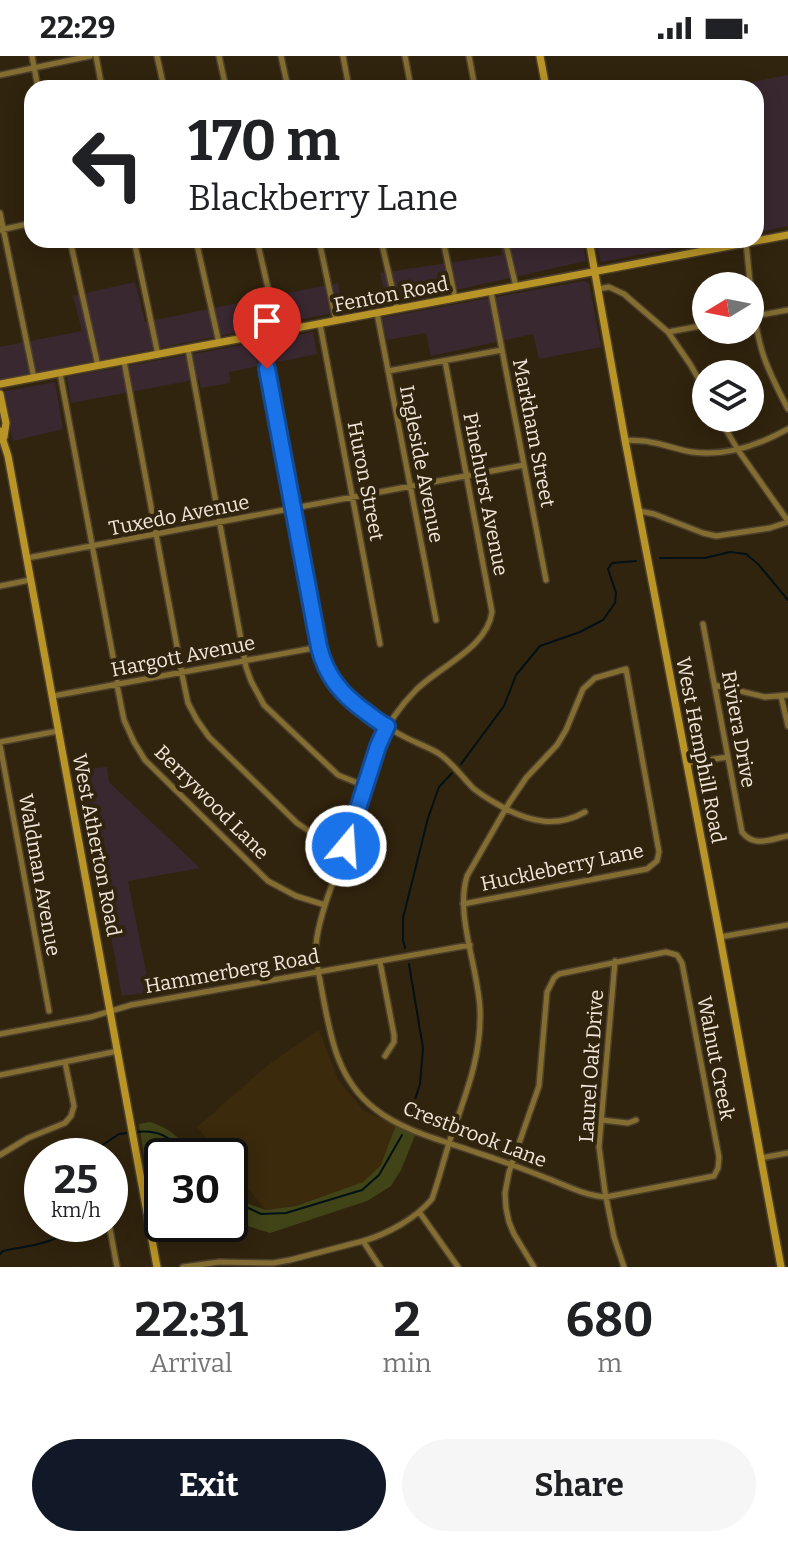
<!DOCTYPE html>
<style>
:root{--surface:#fff;--page:#f6f6f6;--text:#202124;--muted:#757577;--accent:#111827}
body{margin:0;font-family:Bitter,serif;background:var(--page);color:var(--text);height:100vh;display:flex;flex-direction:column;font-size:30px;white-space:nowrap}
*{box-sizing:border-box;margin:0}
p{font-size:26px;color:var(--muted)}
.icon{flex:none;width:44px;height:44px;fill:none;stroke:currentColor;stroke-width:2;stroke-linecap:round;stroke-linejoin:round}
.map{position:relative;height:1211px;overflow:hidden}
.details{display:flex;flex-direction:column;background:var(--surface);flex:1}
.details>*{flex:none}
.hud{position:absolute;left:24px;top:24px;width:740px;height:168px;border-radius:24px;box-shadow:0 4px 20px #0003;background:#fff;color:var(--text);overflow:hidden}
.needle{width:52px;rotate:260deg}
.tools{position:absolute;left:692px;top:216px;display:grid;gap:16px}
.tools a{display:grid;place-items:center;width:72px;height:72px;border-radius:50%;background:var(--surface);box-shadow:0 4px 20px #0003;font-size:40px}
.speed{position:absolute;left:24px;top:1082px;display:flex;gap:16px;font-size:40px;font-weight:700;text-align:center}
.speed>*{display:grid;place-content:center;width:104px;height:104px;border-radius:50%;background:var(--surface);box-shadow:0 4px 20px #0003;line-height:1}
.speed small{font-size:20px;font-weight:400}
.speed .limit{border:4px solid #111;border-radius:12px;background:#fff;color:#111}
.pin{position:absolute;display:grid;place-items:center;width:68px;height:68px;color:#fff;margin:-82px -34px;border-radius:50% 50% 50% 0;rotate:-45deg;box-shadow:0 0 8px #0007}
.pin .icon{rotate:45deg}
.me{position:absolute;width:88px;margin:-44px;rotate:18deg;stroke-linejoin:round;filter:drop-shadow(0 0 6px #0008)}
.turn{display:flex;align-items:center;gap:28px;height:168px;padding:0 32px;font-size:36px}
.turn .icon{width:104px;height:104px;stroke-width:2.5}
.turn b{display:block;font-size:56px;line-height:68px}
.eta{display:flex;justify-content:space-evenly;align-items:center;height:136px;text-align:center}
.eta b{font-size:48px;font-weight:700;line-height:56px}
.button{display:flex;gap:16px;margin-top:auto;padding:16px 32px}
.button a{flex:1;height:92px;border-radius:48px;background:var(--accent);color:#fff;font-size:32px;font-weight:700;line-height:92px;text-align:center}
.button a+a{background:var(--page);color:var(--text)}
.status{display:flex;justify-content:space-between;align-items:center;height:56px;padding:0 40px;background:var(--surface);direction:ltr}
.status svg{height:22px;fill:currentColor}
.map>svg:first-child{display:block}
</style>
<div class="status"><b>22:29</b><svg viewBox="0 0 49 12"><path d="M0 12V9h3v3zM5 12V6h3v6zM10 12V3h3v9zM15 12V0h3v12zM26 1h20v11H26zM47 4h2v5h-2z"/></svg></div>
<div class="map">
<svg width="788" height="1211" viewBox="0 0 788 1211">
<rect width="100%" height="100%" fill="#31240e"/>
<path fill="#3a2831" d="M788 19V170L756 177V32H723Z
M499 184H582L586 205 388 249 380 217 502 199Z
M595 184H717L601 206Z
M584 225 589 228 601 291 539 303 533 278 431 300 426 277 387 284 381 262Z
M135 226 145 266 338 227 343 255 0 324V291L82 275 73 240Z
M313 276 317 298 229 316 230 327 201 332 199 323 71 347 67 321Z
M55 326 63 373 13 385 2 336Z
M107 711 109 726 200 812 128 825 150 936 122 940 80 714Z"/>
<path fill="#3b2a0c" d="M319 974 338 1024 364 1055 396 1069 391 1086 381 1109 363 1126 296 1150 266 1154 230 1111V1100H221L197 1071 268 1009Z"/>
<path fill="#414417" d="M150 1066C172 1073 181 1084 196 1100H162V1168H225L161 1179 155 1149V1133L144 1101 139 1068Z
M396 1069 416 1077 401 1114 391 1130 367 1145 270 1177 235 1166 230 1167V1135L238 1144 266 1154 296 1150 363 1126 381 1109Z"/>
<g fill="none" stroke-linecap="round" stroke-linejoin="round">
<path stroke="#021116" stroke-width="2" d="M660 502H705L730 496 746 498 758 508 788 544
M461 708 504 650 516 619 540 590 580 576 603 564 615 547 616 537 608 513 612 507 636 505
M405 892 403 884V862L428 762 439 731 452 717
M409 908 423 992 420 1028 409 1062
M135 1076C162 1073 169 1082 188 1100
M94 1100 95 1094 119 1078 128 1077
M230 1139 238 1147 261 1158 286 1157 362 1134 379 1119 402 1079
M0 1198 3 1195C25 1190 61 1188 74 1168"/>
<defs>
<path id="street" d="M32 0 38 32
M96 0 102 32
M157 0 164 32
M219 0 226 32
M281 0 288 32
M343 0 349 32
M405 0 411 32
M469 0 475 32
M0 19 90 0
M0 157 34 322
M0 174 32 167
M70 184 98 310
M134 184 158 299
M196 184 219 287
M257 184 278 276
M319 184 336 265
M381 184 397 253
M443 184 455 242
M505 184 516 231
M746 187C750 223 752 260 762 295 768 315 778 334 788 353
M598 233 609 231 624 238 668 276 690 308 706 336
M491 236 546 524
M377 257 436 564
M750 261 788 254
M320 268 380 588
M668 276 706 269
M261 279 319 591C328 633 359 654 394 675 408 684 424 689 438 697 452 706 461 720 473 732 482 740 494 746 504 752 531 766 557 772 585 756
M188 293 246 611 251 625 264 649 338 719 365 730
M124 305 183 623 188 647 197 664 209 681 297 767 312 777 346 790
M445 305 492 556C487 592 440 610 416 634 400 650 387 669 378 690 367 725 356 760 345 794 335 822 322 851 317 881 314 898 319 918 322 935 330 979 337 1024 375 1053 403 1075 441 1084 475 1096 500 1104 524 1113 549 1123 567 1130 586 1140 606 1141L714 1120 718 1112 719 1101 682 907 677 899 666 896 559 918 554 922 547 936 539 1030 509 1116 505 1137 506 1152 509 1166 514 1178 534 1211
M388 315 502 294
M60 317 117 622V629L124 664 134 686 145 704 268 825 296 840 325 849
M719 362 738 394 788 465
M625 384C633 385 642 384 650 386 664 388 678 394 692 396 726 401 759 389 788 373
M639 455 654 458 703 477 716 480 770 472 788 466
M27 502 524 409
M0 530 30 524
M703 568 742 776C754 792 771 783 788 780
M715 629 765 641 788 639
M53 640 319 591
M781 640 788 670
M0 686 58 675
M0 689 49 955
M687 707 728 701
M720 881 788 869
M615 905 599 1091 605 1136 614 1181 624 1211
M380 906 394 979V986L385 1000
M0 978 91 961 131 949 470 889
M0 1019 118 995
M602 1064 628 1067 636 1064
M0 1099 28 1082 65 1067 71 1060 74 1050 65 1006
M761 1102 788 1097
M420 1157 458 1211
M106 1168 110 1173 117 1211
M363 1185 380 1211
M183 1211 219 1206 273 1207 290 1204 363 1185C388 1178 416 1162 432 1143 439 1123 444 1103 450 1084 465 1040 482 1000 480 953 478 911 455 859 467 820L509 747 526 722 557 689 566 674 583 633 595 622 626 613 659 796 657 805 647 813 463 848"/>
<path id="secondary" d="M540 0 546 32
M589 184 625 384 720 881 781 1211
M0 328 788 179
M0 338 6 367 4 381
M0 375 8 400 157 1211"/>
</defs>
<use href="#street" stroke="#4c3f2b" stroke-width="8"/>
<use href="#secondary" stroke="#4c3f2b" stroke-width="10"/>
<use href="#street" stroke="#836d31" stroke-width="5"/>
<use href="#secondary" stroke="#b99528" stroke-width="7"/>
</g>
<g fill="none" stroke-linecap="round" stroke-linejoin="round">
<defs>
<path id="route" d="M267 313 319 591C326 620 342 639 366 656 373 661 379 667 387 670L378 690 346 790"/>
</defs>
<use href="#route" stroke="#114b97" stroke-width="20"/>
<use href="#route" stroke="#1a73e8" stroke-width="14"/>
</g>
<g text-anchor="middle" dominant-baseline="central" stroke-width="8" stroke-linejoin="round" paint-order="stroke">
<g font-size="20" fill="#f0e7da" stroke="#31240e">
<text transform="translate(391 238) rotate(-11)">Fenton Road</text>
<text transform="translate(534 377) rotate(79)">Markham Street</text>
<text transform="translate(422 408) rotate(79)">Ingleside Avenue</text>
<text transform="translate(366 425) rotate(79)">Huron Street</text>
<text transform="translate(486 438) rotate(79)">Pinehurst Avenue</text>
<text transform="translate(179 459) rotate(-11)">Tuxedo Avenue</text>
<text transform="translate(183 600) rotate(-11)">Hargott Avenue</text>
<text transform="translate(739 673) rotate(80)">Riviera Drive</text>
<text transform="translate(701 694) rotate(79)">West Hemphill Road</text>
<text transform="translate(212 746) rotate(45)">Berrywood Lane</text>
<text transform="translate(97 789) rotate(79)">West Atherton Road</text>
<text transform="translate(562 811) rotate(-12)">Huckleberry Lane</text>
<text transform="translate(40 819) rotate(80)">Waldman Avenue</text>
<text transform="translate(232 915) rotate(-10)">Hammerberg Road</text>
<text transform="translate(716 1002) rotate(79)">Walnut Creek</text>
<text transform="translate(591 1010) rotate(-86)">Laurel Oak Drive</text>
<text transform="translate(475 1078) rotate(21)">Crestbrook Lane</text>
</g>
</g>
</svg>
<div class="tools">
<a><svg class="needle" viewBox="-14 -14 28 28"><path d="M0-13l5 13h-10z" fill="#e53935"/><path d="M0 13l5-13h-10z" fill="#757577"/></svg></a>
<a><svg class="icon" aria-label="layers" viewBox="0 0 24 24"><path d="M12 4l9 5-9 5-9-5zM3 14l9 5 9-5"/></svg></a>
</div>
<div class="speed"><div>25<small>km/h</small></div><div class="limit">30</div></div>
<div class="pin" style="left:267px;top:313px;background:#d93025"><svg class="icon" aria-label="arrive" viewBox="0 0 24 24"><path d="M6 21V4h12l-3 4 3 4H6"/></svg></div>
<svg class="me" style="left:346px;top:790px" viewBox="-20 -20 40 40"><circle r="17" fill="#1a73e8" stroke="#fff" stroke-width="3"/><path d="M0-11L8 9 0 5-8 9z" fill="#fff"/></svg>
<div class="hud">
<div class="turn"><svg class="icon" aria-label="left" viewBox="0 0 24 24"><path d="M17 20v-9H6M10 6l-5 5 5 5"/></svg><div><b>170 m</b>Blackberry Lane</div></div>
</div>
</div>
<section class="details">
<div class="eta">
<div><b>22:31</b><p>Arrival</p></div>
<div><b>2</b><p>min</p></div>
<div><b>680</b><p>m</p></div>
</div>
<div class="button"><a>Exit</a><a>Share</a></div>
</section>
